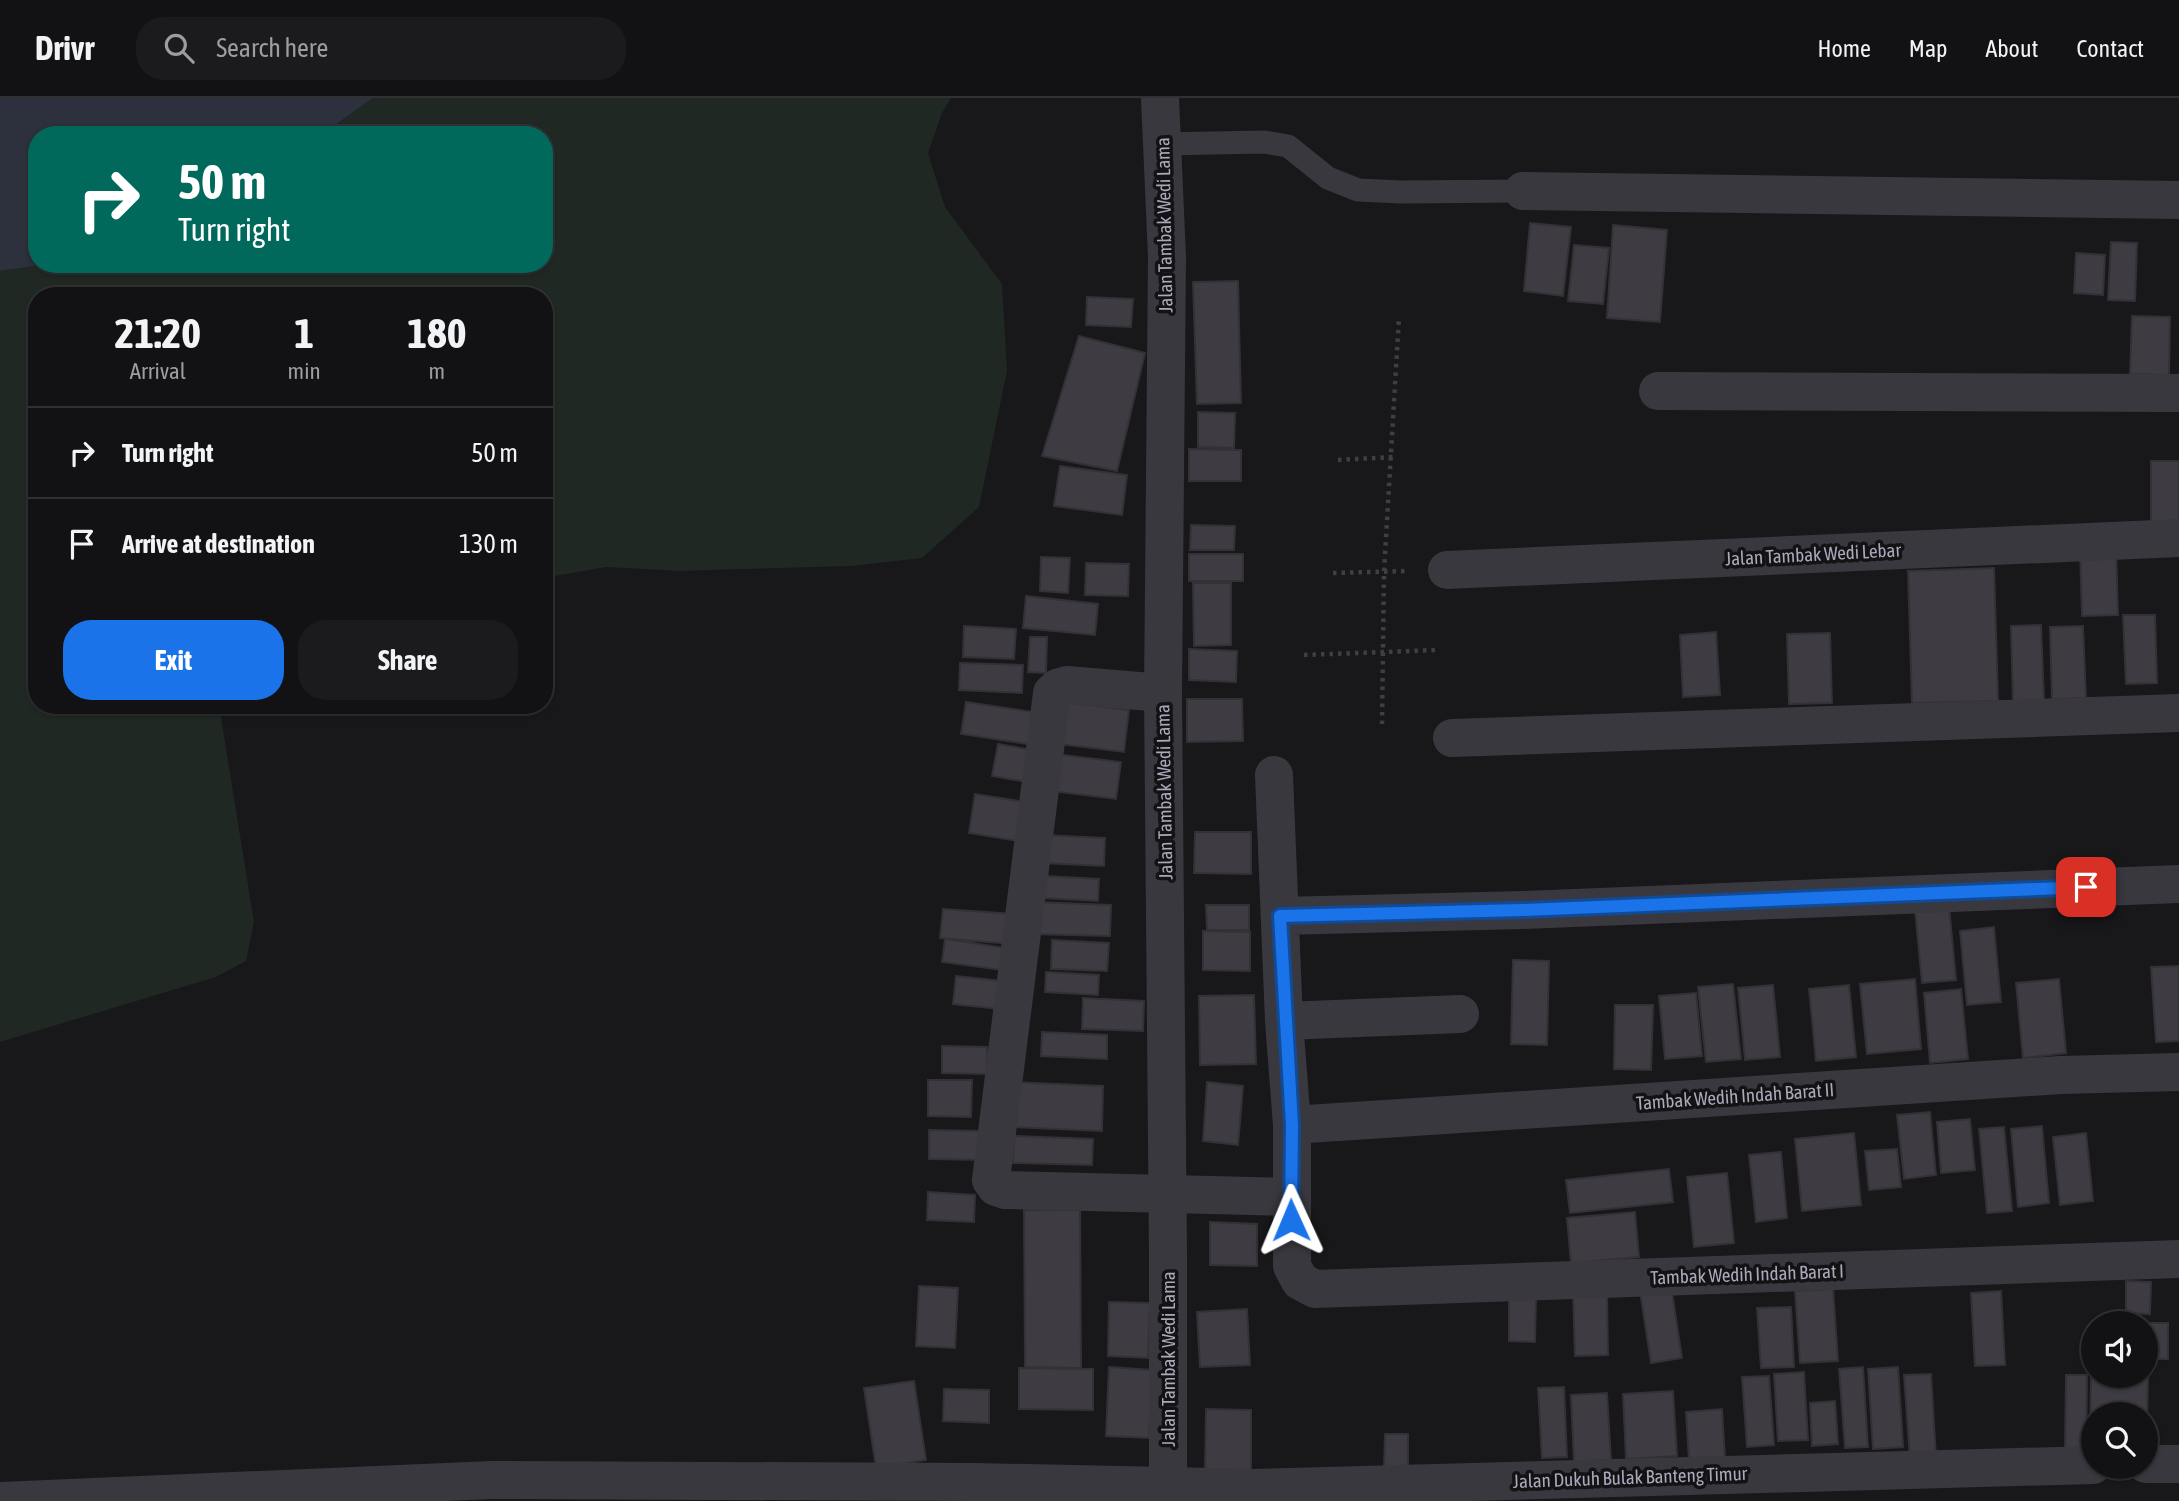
<!DOCTYPE html>
<style>
:root{--surface:#121114;--page:#1b1a1d;--text:#f1f3f6;--muted:#9c9da0;--line:#313134;--accent:#1a73e8}
body{margin:0;font-family:"Asap Condensed",sans-serif;background:var(--page);color:var(--text);height:100vh;display:flex;flex-direction:column;font-size:26px;white-space:nowrap}
*{box-sizing:border-box;margin:0}
p{font-size:23px;color:var(--muted)}
.icon{flex:none;width:38px;height:38px;fill:none;stroke:currentColor;stroke-width:2;stroke-linecap:round;stroke-linejoin:round}
.map{position:relative;flex:1;overflow:hidden}
.details{position:absolute;left:28px;top:189px;width:525px;height:427px;display:flex;flex-direction:column;background:var(--surface);border-radius:28px;box-shadow:0 2px 5px #0004,0 0 0 2px var(--line)}
.details>*{flex:none}
.hud{position:absolute;left:28px;top:28px;width:525px;height:147px;border-radius:28px;box-shadow:0 2px 5px #0004,0 0 0 2px var(--line);background:#00695c;color:#fff;overflow:hidden}
.tools{position:absolute;left:2081px;top:1213px;display:grid;gap:14px}
.tools a{display:grid;place-items:center;width:77px;height:77px;border-radius:50%;background:var(--surface);box-shadow:0 2px 5px #0004,0 0 0 2px var(--line);font-size:35px}
.pin{position:absolute;display:grid;place-items:center;width:60px;height:60px;color:#fff;margin:-30px;border-radius:14px;box-shadow:0 4px 10px #0006}
.me{position:absolute;width:77px;margin:-38px;rotate:359deg;stroke-linejoin:round;filter:drop-shadow(0 0 5px #0008)}
.turn{display:flex;align-items:center;gap:24px;height:147px;padding:0 35px;font-size:32px}
.turn .icon{width:91px;height:91px;stroke-width:2.5}
.turn b{display:block;font-size:49px;line-height:60px}
.eta{display:flex;justify-content:space-evenly;align-items:center;height:119px;text-align:center}
.eta b{font-size:42px;font-weight:700;line-height:49px}
.action{display:flex;gap:14px;margin-top:auto;padding:14px 35px}
.action a{flex:1;height:80px;border-radius:28px;background:var(--accent);color:#fff;font-size:28px;font-weight:700;line-height:80px;text-align:center}
.action a+a{background:var(--page);color:var(--text)}
ul{padding:0;list-style:none}
li{display:flex;align-items:center;gap:21px;height:91px;padding:0 35px;border-top:2px solid var(--line)}
li div{flex:1}
li b{display:block;font-size:26px}
li em{font-style:normal}
header{display:flex;align-items:center;gap:42px;box-sizing:border-box;height:98px;padding:0 35px;background:var(--surface);border-bottom:2px solid var(--line)}
header strong{font-size:33px}
nav{display:flex;gap:38px;margin-inline-start:auto;font-size:24px}
.search{width:490px;height:63px;background:var(--page);display:flex;align-items:center;gap:18px;box-sizing:border-box;padding:0 24px;border-radius:28px;color:var(--muted);font-size:26px}
.map>svg:first-child{display:block}
</style>
<header>
<strong>Drivr</strong>
<div class="search"><svg class="icon" aria-label="search" viewBox="0 0 24 24"><circle cx="10" cy="10" r="6"/><path d="M15 15l6 6"/></svg>Search here</div>
<nav><a>Home</a><a>Map</a><a>About</a><a>Contact</a></nav>
</header>
<div class="map">
<svg width="2179" height="1403" viewBox="0 0 2179 1403">
<rect width="100%" height="100%" fill="#18171a"/>
<path fill="#1f2823" d="M373 0H951L942 15 928 55 945 109 1002 186 1007 273 979 409 922 460 852 468 678 473 606 469 544 480V198H37V607H219L254 824 246 863 216 879 0 944V173L49 166H544V37H321Z"/>
<path fill="#2d313e" d="M0 0H373L321 37H37V166H49L0 173Z"/>
<path fill="#3e3c42" stroke="#333136" stroke-width="2" d="M1530 125 1571 129 1563 198 1524 193Z
M1613 127 1667 132 1660 224 1607 220Z
M2111 144 2137 145 2135 203 2108 202Z
M1574 147 1609 150 1603 206 1568 203Z
M2076 155 2105 157 2103 197 2074 195Z
M1238 183 1241 305 1197 306 1193 184Z
M1087 199 1133 201 1131 229 1086 227Z
M2132 218 2170 219 2169 277 2130 276Z
M1079 238 1145 255 1117 373 1042 358Z
M1198 314 1235 315 1234 350 1198 349Z
M1189 351 1241 352V383H1189Z
M2151 363H2179V431L2151 429Z
M1060 368 1127 377 1122 417 1054 408Z
M1191 427 1235 428 1234 452H1190Z
M2116 451 2118 517 2082 518 2080 452Z
M1189 456H1243V483H1189Z
M1041 459 1070 460 1068 495 1040 493Z
M1086 465 1129 466 1128 498 1085 497Z
M1994 470 1998 603 1912 605 1908 473Z
M1193 485H1231V547L1194 548Z
M1026 498 1098 506 1095 537 1023 530Z
M2123 517H2155L2157 585 2126 586Z
M2041 527 2044 603 2013 604 2011 528Z
M964 528 1016 531 1014 561 963 559Z
M2083 528 2086 600 2052 601 2050 529Z
M1716 534 1720 597 1683 599 1680 537Z
M1830 535 1832 605 1789 606 1787 536Z
M1030 539H1047L1046 575 1028 574Z
M1189 551 1237 553 1236 584 1189 582Z
M960 565 1023 567 1022 595 959 592Z
M1187 601H1242L1243 643 1187 644Z
M966 604 1033 614 1028 646 961 636Z
M1064 604 1129 612 1124 654 1059 646Z
M998 646 1038 653 1033 685 992 678Z
M1055 656 1121 664 1116 701 1051 693Z
M975 696 1025 704 1018 743 969 735Z
M1195 734H1251V776L1194 775Z
M1044 737 1105 740 1104 768 1043 765Z
M1045 778 1099 781 1098 803 1044 800Z
M1034 804 1111 807 1110 838 1032 836Z
M1206 807H1249V832H1207Z
M1949 808 1956 882 1922 885 1915 811Z
M943 811 1014 816 1012 846 940 840Z
M1994 829 2001 904 1967 907 1960 833Z
M1203 833 1250 834V873L1203 872Z
M945 841 1012 851 1009 873 942 864Z
M1052 842 1109 845 1107 873 1051 871Z
M1513 862 1549 863 1547 947 1511 946Z
M2179 868V943L2156 944 2151 869Z
M1046 874 1099 877 1098 897 1045 894Z
M956 878 1002 883 999 911 953 906Z
M1915 881 1921 951 1867 956 1860 886Z
M2059 881 2066 955 2023 960 2016 885Z
M1733 886 1741 961 1706 964 1698 889Z
M1773 887 1780 959 1745 962 1738 890Z
M1849 887 1856 959 1816 963 1809 891Z
M1961 891 1968 961 1930 965 1924 895Z
M1696 895 1702 958 1665 961 1659 898Z
M1254 897 1256 966 1200 967 1199 898Z
M1083 900 1144 903 1143 933 1082 931Z
M1615 907H1653L1651 972 1614 971Z
M1042 934 1107 937V961L1041 958Z
M942 948 987 949V976L942 975Z
M928 982H972L971 1019 928 1018Z
M1013 984 1103 988 1102 1033 1011 1029Z
M1207 984 1243 988 1238 1047 1203 1043Z
M1930 1014 1936 1077 1904 1081 1897 1017Z
M1970 1021 1975 1072 1941 1075 1937 1024Z
M2042 1028 2049 1105 2018 1109 2011 1031Z
M2004 1029 2012 1113 1987 1115 1979 1031Z
M929 1032 984 1033V1062L929 1061Z
M1854 1035 1861 1107 1802 1113 1795 1041Z
M2086 1035 2093 1103 2060 1107 2053 1039Z
M1014 1038 1093 1041 1092 1067 1013 1065Z
M1897 1051 1901 1089 1869 1092 1865 1053Z
M1781 1054 1787 1120 1756 1124 1749 1057Z
M1669 1071 1673 1104 1570 1115 1566 1082Z
M1727 1075 1734 1145 1694 1149 1687 1079Z
M928 1094 975 1097 974 1124 927 1122Z
M1024 1112H1080L1081 1270 1025 1269Z
M1635 1114 1639 1159 1571 1165 1567 1120Z
M1210 1124 1257 1126V1168L1210 1167Z
M2126 1183 2151 1184 2150 1216 2126 1215Z
M919 1188 958 1190 955 1250 916 1248Z
M1671 1188 1682 1260 1651 1265 1640 1193Z
M1833 1191 1838 1263 1800 1265 1795 1193Z
M1573 1193H1607L1608 1257 1575 1258Z
M2001 1193 2005 1267 1975 1268 1971 1195Z
M1509 1198H1536L1535 1244 1509 1243Z
M1109 1204 1150 1205 1148 1260 1108 1258Z
M1791 1209 1794 1269 1761 1270 1757 1210Z
M1247 1211 1250 1267 1200 1269 1197 1214Z
M2146 1225H2168V1261H2146Z
M1109 1269 1152 1272 1149 1340 1106 1338Z
M1863 1269 1868 1349 1845 1350 1839 1271Z
M1898 1269 1903 1349 1873 1351 1868 1271Z
M1019 1270 1093 1271V1312L1019 1311Z
M1804 1274 1808 1342 1778 1343 1774 1276Z
M1931 1276 1936 1359 1910 1361 1904 1277Z
M2066 1277H2087L2086 1352 2065 1351Z
M1769 1278 1774 1347 1747 1349 1742 1279Z
M2091 1278 2148 1279 2146 1357V1316H2093V1356L2090 1355Z
M914 1283 926 1362 876 1370 864 1290Z
M1564 1289 1567 1359 1542 1360 1538 1290Z
M944 1291 989 1292V1325L943 1323Z
M1673 1293 1677 1358 1626 1361 1623 1296Z
M1607 1295 1611 1362 1574 1364 1571 1297Z
M1835 1303 1838 1346 1812 1348 1810 1305Z
M1206 1311 1251 1312V1376L1205 1374Z
M1722 1311 1725 1360 1689 1362 1686 1314Z
M1385 1336H1408V1370H1384Z"/>
<g fill="none" stroke-linecap="round" stroke-linejoin="round">
<path stroke="#3f3e46" stroke-width="4.5" stroke-dasharray="3.5 5" stroke-linecap="butt" d="M1338 362 1393 359
M1333 475 1408 473
M1304 557 1436 552
M1382 626 1384 474 1399 219"/>
<path stroke="#3a383f" stroke-width="23" d="M1162 46 1264 44 1288 48 1328 80 1358 92 1401 94 1523 93"/>
<path stroke="#3a383f" stroke-width="38" d="M1523 93 2179 102
M1658 293 2179 295
M1447 472 2179 440
M1163 595 1067 587 1057 590 1052 595 991 1082 996 1089 1005 1092 1291 1099
M1452 640 2179 615
M1274 677 1284 923 1292 1027V1168L1300 1183 1315 1191 2179 1161
M1280 818 1522 812 2179 786
M1284 923 1460 916
M1292 1027 2061 977 2179 974
M0 1403 492 1382 975 1384 1168 1388"/>
<path stroke="#3a383f" stroke-width="38" d="M1160 0 1167 159 1163 595 1168 1157V1388L1253 1390 2093 1367
M2146 1366H2179"/>
</g>
<g fill="none" stroke-linecap="round" stroke-linejoin="round">
<defs>
<path id="route" d="M1291 1122 1292 1027 1280 818 1522 812 2086 789"/>
</defs>
<use href="#route" stroke="#114b97" stroke-width="18"/>
<use href="#route" stroke="#1a73e8" stroke-width="12"/>
</g>
<g text-anchor="middle" dominant-baseline="central" stroke-width="7" stroke-linejoin="round" paint-order="stroke">
<g font-size="19" fill="#aaa9ba" stroke="#131215">
<text transform="translate(1164 127) rotate(-91)">Jalan Tambak Wedi Lama</text>
<text transform="translate(1813 456) rotate(-3)">Jalan Tambak Wedi Lebar</text>
<text transform="translate(1164 694) rotate(-91)">Jalan Tambak Wedi Lama</text>
<text transform="translate(1735 998) rotate(-4)">Tambak Wedih Indah Barat II</text>
<text transform="translate(1747 1176) rotate(-2)">Tambak Wedih Indah Barat I</text>
<text transform="translate(1168 1261) rotate(-90)">Jalan Tambak Wedi Lama</text>
<text transform="translate(1630 1379) rotate(-2)">Jalan Dukuh Bulak Banteng Timur</text>
</g>
</g>
</svg>
<div class="tools">
<a><svg class="icon" aria-label="sound" viewBox="0 0 24 24"><path d="M4 9h4l5-4v14l-5-4H4zM17 9q2 3 0 6"/></svg></a>
<a><svg class="icon" aria-label="search" viewBox="0 0 24 24"><circle cx="10" cy="10" r="6"/><path d="M15 15l6 6"/></svg></a>
</div>
<div class="pin" style="left:2086px;top:789px;background:#d93025"><svg class="icon" aria-label="arrive" viewBox="0 0 24 24"><path d="M6 21V4h12l-3 4 3 4H6"/></svg></div>
<svg class="me" style="left:1291px;top:1122px" viewBox="-20 -20 40 40"><path d="M0-17L14 15 0 8-14 15z" fill="#1a73e8" stroke="#fff" stroke-width="4"/></svg>
<div class="hud">
<div class="turn"><svg class="icon" aria-label="right" viewBox="0 0 24 24"><path d="M7 20v-9h11M14 6l5 5-5 5"/></svg><div><b>50 m</b>Turn right</div></div>
</div>
<section class="details">
<div class="eta">
<div><b>21:20</b><p>Arrival</p></div>
<div><b>1</b><p>min</p></div>
<div><b>180</b><p>m</p></div>
</div>
<ul>
<li><svg class="icon" aria-label="right" viewBox="0 0 24 24"><path d="M7 20v-9h11M14 6l5 5-5 5"/></svg><div><b>Turn right</b></div><em>50 m</em></li>
<li><svg class="icon" aria-label="arrive" viewBox="0 0 24 24"><path d="M6 21V4h12l-3 4 3 4H6"/></svg><div><b>Arrive at destination</b></div><em>130 m</em></li>
</ul>
<div class="action"><a>Exit</a><a>Share</a></div>
</section>
</div>
